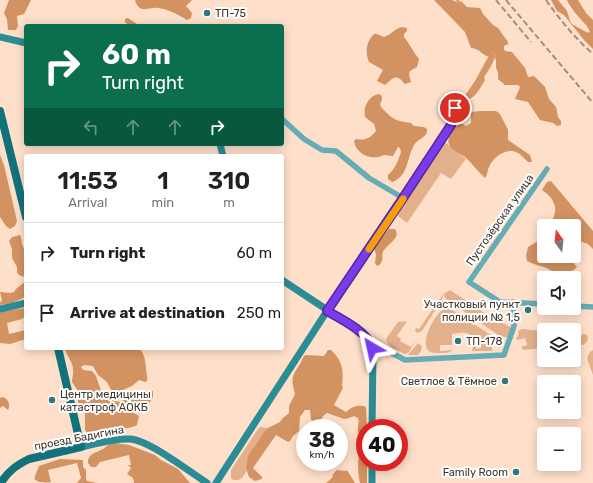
<!DOCTYPE html>
<meta charset="utf-8">
<style>
:root{--surface:#fff;--page:#f2f2f2;--text:#222;--muted:#767676;--line:#e0e0e0}
body{margin:0;font-family:Rubik,sans-serif;background:var(--page);color:var(--text);height:100vh;display:flex;flex-direction:column;font-size:15px;white-space:nowrap}
*{box-sizing:border-box;margin:0}
p{font-size:13px;color:var(--muted)}
.icon{flex:none;width:22px;height:22px;fill:none;stroke:currentColor;stroke-width:2;stroke-linecap:round;stroke-linejoin:round}
.map{position:relative;flex:1;overflow:hidden}
.drawer{position:absolute;left:24px;top:154px;width:260px;height:196px;display:flex;flex-direction:column;background:var(--surface);border-radius:4px;box-shadow:0 2px 10px #0003}
.drawer>*{flex:none}
.top-card{position:absolute;left:24px;top:24px;width:260px;height:122px;border-radius:4px;box-shadow:0 2px 10px #0003;background:#0b6e4f;color:#fff;overflow:hidden}
.needle{width:26px;rotate:345deg}
.tools{position:absolute;left:537px;top:219px;display:grid;gap:8px}
.tools a{display:grid;place-items:center;width:44px;height:44px;border-radius:4px;background:var(--surface);box-shadow:0 2px 10px #0003;font-size:20px}
.speed{position:absolute;left:296px;top:419px;display:flex;gap:8px;font-size:20px;font-weight:700;text-align:center}
.speed>*{display:grid;place-content:center;width:52px;height:52px;border-radius:50%;background:var(--surface);box-shadow:0 2px 10px #0003;line-height:1}
.speed small{font-size:10px;font-weight:400}
.speed .limit{border:6px solid #d22;background:#fff;color:#111}
.pin{position:absolute;display:grid;place-items:center;width:34px;height:34px;color:#fff;margin:-17px;border:2px solid #fff;border-radius:50%;box-shadow:0 1px 4px #0007}
.me{position:absolute;width:44px;margin:-22px;rotate:324deg;stroke-linejoin:round;filter:drop-shadow(0 0 3px #0008)}
.turn{display:flex;align-items:center;gap:14px;height:84px;padding:0 12px;font-size:18px}
.turn .icon{width:52px;height:52px;stroke-width:2.5}
.turn b{display:block;font-size:28px;line-height:34px}
.lanes{display:flex;align-items:center;height:38px;padding:0 12px;background:#0003;justify-content:center;gap:20px;direction:ltr}
.lanes .off{opacity:.35}
.eta{display:flex;justify-content:space-evenly;align-items:center;height:68px;text-align:center}
.eta b{font-size:24px;font-weight:600;line-height:28px}
ul{padding:0;list-style:none}
li{display:flex;align-items:center;gap:12px;height:60px;padding:0 12px;border-top:1px solid var(--line)}
li div{flex:1}
li b{display:block;font-size:15px}
li em{font-style:normal}
.map>svg:first-child{display:block}
</style>
<div class="map">
<svg width="593" height="483" viewBox="0 0 593 483">
<rect width="100%" height="100%" fill="#fedfc9"/>
<path fill="#e3b08c" d="M446 143 466 159 451 179 441 173 407 223 398 216V212L443 144Z
M450 290 498 322H501L510 327 511 329 508 337H501L445 298 444 294Z
M444 293 442 299 422 331 417 333 415 331 416 328 419 329Z
M445 308 452 310 491 335 492 351H472L473 347 476 346V349L481 348V338H476V340C469 331 462 332 452 334V345H440V351L453 350C448 354 443 353 437 353 413 355 433 314 445 308Z
M407 321 397 336 401 339 400 341 411 347 417 338 409 352 405 354C397 350 388 348 386 339L398 322Z
M522 329 544 331V348L523 350 521 347 527 345 525 338 518 340 516 339 519 334 518 331Z
M582 334 587 335 588 338 587 342 583 345H574V338H581Z
M418 343 422 346 421 351 418 355H408Z
M593 350V375L587 358 590 352Z
M260 427 268 428C258 440 249 452 246 468L247 470C243 477 240 483 231 479V470L258 429Z"/>
<path fill="#d39261" d="M9 0H31L24 14 17 16 18 26 16 30H8L7 19 4 13Z
M135 0H192L186 6 192 13 191 18 187 20C179 15 168 9 158 8 152 7 144 11 140 8 137 6 136 3 135 0Z
M434 0H452L459 3 461 1 467 7 480 8 483 14 493 25 498 28 508 42V44L504 46V49L505 51 512 52 525 68 528 77 534 76 545 87 549 99 556 107 558 117 561 121V125L557 126 553 123 540 120 528 102 515 99 520 87 518 85H505L498 79V72L496 68V61L495 58 496 54 493 51 489 57C482 55 479 48 471 48L465 32Z
M551 0H558L567 11 570 21 572 24 588 33 590 31C588 29 587 25 584 23 580 19 569 6 567 0H578L586 13 593 20V49L584 40 564 15 557 11Z
M128 18 140 26H129L125 22V19Z
M402 27 407 28V31L404 34V37C410 44 413 52 419 59L417 67C408 72 408 71 411 82L405 84C403 83 402 80 400 79 394 74 389 82 385 85L377 81 383 70 369 62C365 52 366 42 374 34H377L384 37C391 35 395 28 402 27Z
M378 94 381 95C383 99 382 100 380 104L381 107C392 119 395 121 411 123L414 126 424 127 427 129C428 138 418 138 414 145 407 158 408 177 392 182L388 179V175C395 169 398 161 401 152L400 148 398 147 393 156 384 155C373 161 356 155 354 141L356 139C366 141 370 138 376 131L374 124 365 117C363 107 368 97 378 94Z
M480 111H496L500 114 508 130V140L530 155 532 162H528C524 159 522 155 518 153 507 147 494 156 489 167 487 171 488 174 485 178 478 172 472 163 465 157 456 151 444 148 450 134 452 129 456 125 461 123L466 126 471 123V114L472 112Z
M0 155 4 165 17 221 15 226 10 229 6 226 0 217Z
M551 181 593 231V249L588 244 574 239V226H549C559 211 557 200 542 190L547 182Z
M544 228V256H574V245H576C578 249 577 260 574 264L577 267C570 275 560 271 552 271 543 265 535 266 527 261L526 256 528 247 536 242H540V240L538 235 541 229Z
M389 229H395C401 238 389 243 384 250 380 255 386 262 377 266L375 263 376 255 374 248Z
M20 235 21 237 22 244 26 254V276C22 277 20 276 17 273V267L12 258V249L9 241 12 237Z
M26 281 25 297 12 303 0 305V302L2 301 0 292 10 293 14 292 16 289Z
M26 308V316L22 319 7 323 9 334 26 330V339L10 344 0 343V311Z
M65 348H138C145 353 145 360 146 368 146 373 148 377 147 381L145 382 139 380 132 386 118 392 111 390 107 382 98 375 93 366 84 365 81 367 83 370 92 371 96 376 101 391 111 396 118 402C124 401 126 399 130 396 135 392 147 390 153 391V397L146 408 142 409 139 404 136 403 130 405 131 411 139 416 137 425C132 428 117 430 111 429 103 432 100 441 90 437L85 430V411L84 409 78 406V391L72 382C72 377 74 374 73 369 73 362 66 355 65 348Z
M328 350H331C342 360 344 370 342 385L343 388 334 405 346 412C351 407 359 404 366 407L367 428H365V435L363 436 359 434C356 428 360 424 358 418L354 416 349 418 344 419 327 413 323 416 320 423H315L311 420 310 410H305L300 417 299 431 293 436 290 441 288 442 276 435 253 468 262 477V479L255 481 249 477 246 468 248 456 264 432 268 428 280 422 283 418 289 413V406L295 394C291 379 291 377 300 364 302 361 302 358 305 355L324 356Z
M2 397C8 398 11 405 8 410L3 406 0 408V398Z
M114 443 129 445 155 455 161 460 178 469 190 483H134L133 478 127 474 131 468 128 465H131L129 455 100 462 96 467H91L88 463C88 453 96 453 103 449 107 446 109 444 114 443Z
M363 448 365 450V462H367V483H360C358 475 356 453 363 448Z
M60 459 83 460V467L86 470V479L87 481 97 483H77L81 478 77 463 48 470 51 482C46 483 32 483 35 476 36 473 38 469 39 466Z
M337 470 346 471 347 470 355 483H326L332 478 333 474Z"/>
<path fill="#d69565" d="M493 51 496 54C493 63 490 69 484 77L485 80C480 88 476 98 466 100V94L475 81 487 59Z"/>
<g fill="none" stroke-linecap="round" stroke-linejoin="round">
<path stroke="#d69565" stroke-width="2" d="M457 0 483 30 490 32 498 47 494 55"/>
<path stroke="#65acb4" stroke-width="5.5" d="M282 119 304 139 322 150 336 151 369 178 403 198
M544 304 500 302 469 282 547 169
M574 306 593 307
M327 311 403 198 451 125 455 108
M371 345 375 344 405 360 504 355 514 326 513 302"/>
<path stroke="#2b8c95" stroke-width="7" d="M0 37 26 43
M220 144 223 156
M282 280 362 333 370 342 373 354 372 428
M0 309 26 303
M81 447C97 444 114 438 130 439 149 440 190 472 207 483
M216 483 327 311
M372 483V462"/>
<path stroke="#11727b" stroke-width="8" d="M0 111 26 217
M1 483C8 471 17 465 29 459L81 447 58 348"/>
<path stroke="#a58f7f" stroke-width="2" stroke-dasharray="6 3" stroke-linecap="butt" d="M496 0 531 42
M506 0 593 103
M546 0C560 20 575 38 593 54"/>
</g>
<g fill="none" stroke-linecap="round" stroke-linejoin="round">
<defs>
<path id="route" d="M372 348C368 332 341 319 327 311L403 198 451 125 455 108"/>
</defs>
<use href="#route" stroke="#51269a" stroke-width="10"/>
<use href="#route" stroke="#7c3aed" stroke-width="7"/>
<path stroke="#f59e0b" stroke-width="7" d="M369 249 403 199"/>
</g>
<g fill="#2e777e" stroke="#fff" stroke-width="1.5">
<circle cx="207" cy="13" r="4"/>
<circle cx="528" cy="310" r="4"/>
<circle cx="458" cy="341" r="4"/>
<circle cx="505" cy="381" r="4"/>
<circle cx="52" cy="400" r="4"/>
<circle cx="516" cy="472" r="4"/>
</g>
<g text-anchor="middle" dominant-baseline="central" stroke-width="4" stroke-linejoin="round" paint-order="stroke">
<g font-size="11" fill="#40342b" stroke="#fff" text-anchor="start">
<text x="215" y="13">ТП-75</text>
<text x="520" y="304" text-anchor="end">Участковый пункт<tspan x="520" dy="13">полиции № 1,5</tspan></text>
<text x="466" y="341">ТП-178</text>
<text x="497" y="381" text-anchor="end">Светлое &amp; Тёмное</text>
<text x="60" y="394">Центр медицины<tspan x="60" dy="13">катастроф АОКБ</tspan></text>
<text x="508" y="472" text-anchor="end">Family Room</text>
</g>
<g font-size="11" fill="#40342b" stroke="#fff">
<text transform="translate(500 220) rotate(-55)">Пустозёрская улица</text>
<text transform="translate(79 438) rotate(-11)">проезд Бадигина</text>
</g>
</g>
</svg>
<div class="tools">
<a><svg class="needle" viewBox="-14 -14 28 28"><path d="M0-13l5 13h-10z" fill="#e53935"/><path d="M0 13l5-13h-10z" fill="#767676"/></svg></a>
<a><svg class="icon" aria-label="sound" viewBox="0 0 24 24"><path d="M4 9h4l5-4v14l-5-4H4zM17 9q2 3 0 6"/></svg></a>
<a><svg class="icon" aria-label="layers" viewBox="0 0 24 24"><path d="M12 4l9 5-9 5-9-5zM3 14l9 5 9-5"/></svg></a>
<a>+</a>
<a>−</a>
</div>
<div class="speed"><div>38<small>km/h</small></div><div class="limit">40</div></div>
<div class="pin" style="left:455px;top:108px;background:#d93025"><svg class="icon" aria-label="arrive" viewBox="0 0 24 24"><path d="M6 21V4h12l-3 4 3 4H6"/></svg></div>
<svg class="me" style="left:372px;top:348px" viewBox="-20 -20 40 40"><path d="M0-17L14 15 0 8-14 15z" fill="#7c3aed" stroke="#fff" stroke-width="4"/></svg>
<div class="top-card">
<div class="turn"><svg class="icon" aria-label="right" viewBox="0 0 24 24"><path d="M7 20v-9h11M14 6l5 5-5 5"/></svg><div><b>60 m</b>Turn right</div></div>
<div class="lanes"><svg class="icon off" aria-label="left" viewBox="0 0 24 24"><path d="M17 20v-9H6M10 6l-5 5 5 5"/></svg><svg class="icon off" aria-label="ahead" viewBox="0 0 24 24"><path d="M12 20V5M6 11l6-6 6 6"/></svg><svg class="icon off" aria-label="ahead" viewBox="0 0 24 24"><path d="M12 20V5M6 11l6-6 6 6"/></svg><svg class="icon" aria-label="right" viewBox="0 0 24 24"><path d="M7 20v-9h11M14 6l5 5-5 5"/></svg></div>
</div>
<section class="drawer">
<div class="eta">
<div><b>11:53</b><p>Arrival</p></div>
<div><b>1</b><p>min</p></div>
<div><b>310</b><p>m</p></div>
</div>
<ul>
<li><svg class="icon" aria-label="right" viewBox="0 0 24 24"><path d="M7 20v-9h11M14 6l5 5-5 5"/></svg><div><b>Turn right</b></div><em>60 m</em></li>
<li><svg class="icon" aria-label="arrive" viewBox="0 0 24 24"><path d="M6 21V4h12l-3 4 3 4H6"/></svg><div><b>Arrive at destination</b></div><em>250 m</em></li>
</ul>
</section>
</div>
